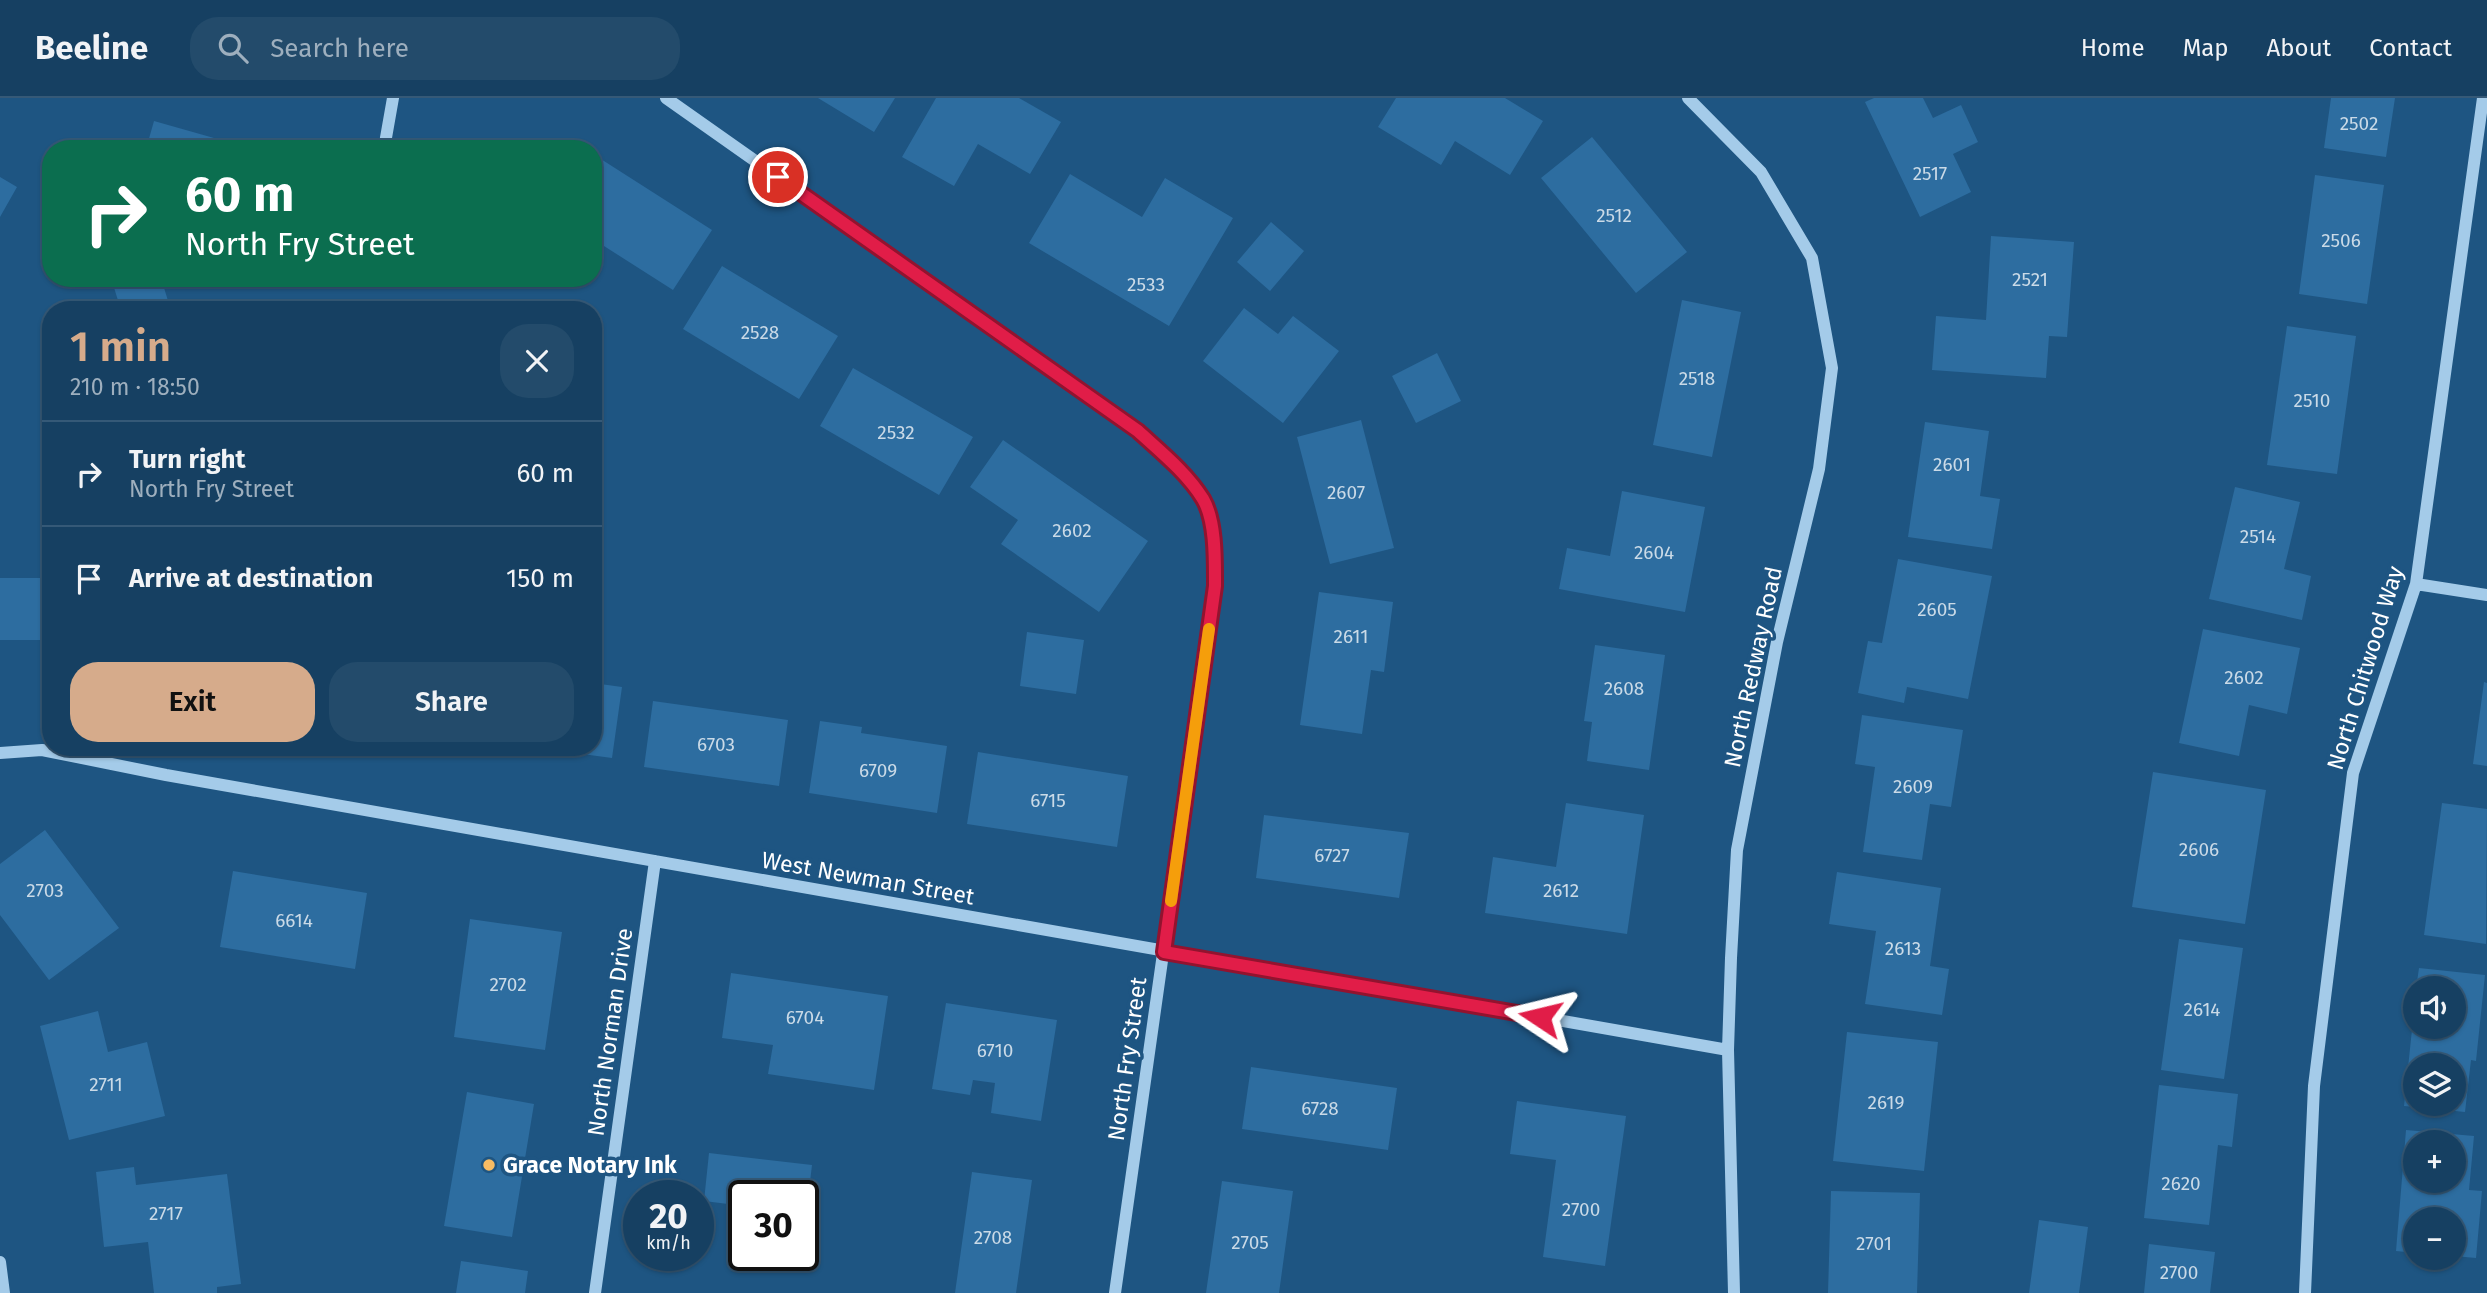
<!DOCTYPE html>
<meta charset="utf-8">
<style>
:root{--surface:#164062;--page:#234b6b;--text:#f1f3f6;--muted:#9eafbe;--line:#355977;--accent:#d6ab8b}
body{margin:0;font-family:"Fira Sans",sans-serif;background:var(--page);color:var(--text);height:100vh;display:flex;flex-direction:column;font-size:26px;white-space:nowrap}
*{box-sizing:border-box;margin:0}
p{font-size:23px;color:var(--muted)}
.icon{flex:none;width:38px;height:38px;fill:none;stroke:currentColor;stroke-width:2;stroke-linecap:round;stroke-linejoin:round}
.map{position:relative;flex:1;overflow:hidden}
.panel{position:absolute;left:42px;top:203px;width:560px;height:455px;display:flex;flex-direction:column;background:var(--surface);border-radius:28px;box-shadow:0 2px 5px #0004,0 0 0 2px var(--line)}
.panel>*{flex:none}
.top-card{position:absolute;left:42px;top:42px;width:560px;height:147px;border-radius:28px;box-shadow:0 2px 5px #0004,0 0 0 2px var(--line);background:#0b6e4f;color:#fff;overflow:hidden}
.tools{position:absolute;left:2403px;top:878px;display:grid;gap:14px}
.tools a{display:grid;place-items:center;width:63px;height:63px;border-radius:50%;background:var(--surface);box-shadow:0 2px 5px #0004,0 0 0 2px var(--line);font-size:35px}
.speed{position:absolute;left:623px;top:1082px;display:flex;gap:14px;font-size:35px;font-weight:700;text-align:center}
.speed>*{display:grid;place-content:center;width:91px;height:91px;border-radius:50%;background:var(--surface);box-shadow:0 2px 5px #0004,0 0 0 2px var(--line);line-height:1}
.speed small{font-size:18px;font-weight:400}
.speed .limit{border:4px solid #111;border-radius:10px;background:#fff;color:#111}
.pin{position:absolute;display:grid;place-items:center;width:60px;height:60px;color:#fff;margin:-30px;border:4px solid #fff;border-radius:50%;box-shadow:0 2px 7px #0007}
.me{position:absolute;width:77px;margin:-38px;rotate:280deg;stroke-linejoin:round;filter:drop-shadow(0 0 5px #0008)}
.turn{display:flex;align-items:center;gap:24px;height:147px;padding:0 28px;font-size:32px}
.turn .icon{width:91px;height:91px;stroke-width:2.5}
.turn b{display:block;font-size:49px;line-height:60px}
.round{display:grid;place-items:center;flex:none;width:74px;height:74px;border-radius:28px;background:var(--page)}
.summary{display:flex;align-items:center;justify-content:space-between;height:119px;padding:0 28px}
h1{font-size:42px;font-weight:600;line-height:52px;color:var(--accent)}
.cta{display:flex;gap:14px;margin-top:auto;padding:14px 28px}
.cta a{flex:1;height:80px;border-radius:28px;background:var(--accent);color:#111;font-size:28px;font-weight:600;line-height:80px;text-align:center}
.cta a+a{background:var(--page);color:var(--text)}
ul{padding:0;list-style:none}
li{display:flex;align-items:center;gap:21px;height:105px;padding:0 28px;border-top:2px solid var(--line)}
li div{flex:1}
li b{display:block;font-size:26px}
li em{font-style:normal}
header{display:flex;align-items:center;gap:42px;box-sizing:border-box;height:98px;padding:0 35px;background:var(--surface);border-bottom:2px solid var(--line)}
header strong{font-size:33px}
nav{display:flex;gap:38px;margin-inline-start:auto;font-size:24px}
.search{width:490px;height:63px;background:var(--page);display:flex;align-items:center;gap:18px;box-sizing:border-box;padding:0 24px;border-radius:28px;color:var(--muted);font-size:26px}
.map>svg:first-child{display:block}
</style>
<header>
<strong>Beeline</strong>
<div class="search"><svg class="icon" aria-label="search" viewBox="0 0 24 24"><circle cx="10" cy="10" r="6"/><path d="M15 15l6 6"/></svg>Search here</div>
<nav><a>Home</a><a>Map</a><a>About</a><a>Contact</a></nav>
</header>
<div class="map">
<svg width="2487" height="1195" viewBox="0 0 2487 1195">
<rect width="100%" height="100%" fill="#1e5582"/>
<path fill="#2d6da0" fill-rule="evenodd" d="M818 0H895L874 34Z
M936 0H1019L1061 24 1030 76 978 46 954 88 902 59Z
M1396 0H1505L1543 23 1510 77 1455 43 1441 67 1378 29Z
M1874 0H1923L1933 20 1961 7 1978 44 1953 56 1971 94 1920 119 1865 4Z
M2331 0H2395L2386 59 2324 50Z
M154 23 221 42 218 51H146Z
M1592 39 1687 154 1636 195 1541 80Z
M593 56 712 132 673 192 593 141Z
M1070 76 1142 119 1165 80 1233 120 1169 228 1029 145Z
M2315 77 2384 87 2367 206 2299 196Z
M0 79 17 89 0 119Z
M1271 124 1304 153 1270 193 1237 164Z
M1991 138 2074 144 2067 239 2049 238 2046 280 1932 272 1936 218 1986 222Z
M722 168 838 238 799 301 683 231Z
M111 180H161L169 206 151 212H121Z
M1682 202 1741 214 1712 359 1653 347Z
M1244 210 1278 236 1293 218 1339 253 1283 325 1203 263Z
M2287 228 2356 238 2337 376 2267 367Z
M1437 255 1461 303 1416 325 1392 278Z
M853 270 973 339 939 397 820 328Z
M1361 322 1394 450 1330 466 1297 339Z
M1925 324 1989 333 1980 398 2000 401 1992 451 1908 439Z
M1003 342 1148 443 1099 514 1001 446 1018 422 970 389Z
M2235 389 2300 404 2284 471 2311 478 2302 522 2209 501Z
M1622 393 1705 409 1685 514 1559 491 1567 450 1610 458Z
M1898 461 1992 478 1968 601 1907 589 1904 605 1858 595 1868 543 1882 545Z
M0 480H51V542H0Z
M1319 494 1393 504 1384 574 1371 572 1362 636 1300 627Z
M2203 531 2300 550 2287 616 2249 607 2239 658 2179 645Z
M1027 534 1084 542 1076 596 1020 588Z
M1595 547 1665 557 1649 672 1587 663 1592 624 1584 623Z
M2484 584 2487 585V668L2473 666Z
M593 585 622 589 612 660 545 651 593 649Z
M653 603 788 622 779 688 644 669Z
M1862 617 1963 632 1951 709 1930 706 1922 762 1863 754 1875 669 1855 666Z
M820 623 862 629 861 635 947 648 937 715 809 695Z
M978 654 1128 678 1117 749 967 726Z
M2153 674 2266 692 2245 826 2132 809Z
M1566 705 1644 717 1627 836 1485 815 1493 759 1556 769Z
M2442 705 2487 711 2486 846 2424 837Z
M1264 717 1409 735 1399 800 1256 780Z
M45 732 119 830 49 882 0 817V766Z
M233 773 367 795 355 871 220 849Z
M1837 774 1941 790 1930 868 1949 871 1942 917 1865 906 1876 833 1829 826Z
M470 821 562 834 545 952 454 939Z
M2179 841 2243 850 2224 981 2161 972Z
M2419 870 2485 877 2476 963 2471 962 2465 1014 2404 1008 2413 922 2415 929H2454V891H2416ZM2415 968H2454V1006H2415Z
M731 875 888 898 874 992 768 976 773 947 722 940Z
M946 905 1057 922 1041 1023 991 1015 995 985 973 982 970 997 932 991Z
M98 913 108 954 147 944 165 1018 69 1042 40 928Z
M1847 934 1938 944 1924 1073 1833 1063Z
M1251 969 1397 990 1388 1052 1242 1031Z
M2159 987 2238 996 2232 1049 2218 1047 2209 1127 2144 1120Z
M467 994 534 1006 512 1139 444 1128Z
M1517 1003 1626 1018 1605 1168 1543 1159 1556 1062 1510 1056Z
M2406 1032 2474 1038 2469 1092 2482 1093 2476 1160 2454 1158V1122H2415V1155L2396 1153ZM2415 1045H2454V1083H2415Z
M709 1055 812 1067 805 1126 803 1097H744V1108L704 1103Z
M134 1069 136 1087 227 1076 241 1186 217 1189V1195H154L148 1144 104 1149 96 1074Z
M972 1074 1032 1082 1016 1195H955Z
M1222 1083 1293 1093 1279 1195H1206Z
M1831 1093 1920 1095 1917 1195H1828Z
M2039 1122 2088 1129 2079 1195H2029Z
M742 1139 744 1157H801L799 1172 739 1165Z
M2149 1146 2215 1154 2210 1195H2144Z
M461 1163 528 1173 525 1195H456Z"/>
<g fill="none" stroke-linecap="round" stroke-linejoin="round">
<path stroke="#a4cbe9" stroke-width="12" d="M666 0 1138 333C1161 354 1187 375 1203 401 1216 424 1215 462 1215 488L1115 1195
M1688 0 1761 74 1812 160 1832 270 1819 371 1777 544 1737 752 1731 860 1728 952 1734 1195
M384 51 393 0
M2416 486 2487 497
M0 655 42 652 166 677 1728 952
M0 1164 4 1195
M595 1195 655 763
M2305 1195 2314 988 2353 675 2416 486 2483 0"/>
</g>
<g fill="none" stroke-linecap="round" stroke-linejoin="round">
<defs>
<path id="route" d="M778 79 1138 333C1161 354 1187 375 1203 401 1216 423 1215 463 1215 488L1164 854 1540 919"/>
</defs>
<use href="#route" stroke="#92132f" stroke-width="18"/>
<use href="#route" stroke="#e11d48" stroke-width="12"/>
<path stroke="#f59e0b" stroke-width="12" d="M1171 803 1209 531"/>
</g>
<circle fill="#f8bc63" stroke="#1e5582" stroke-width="2.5" cx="489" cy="1067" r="7"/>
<g text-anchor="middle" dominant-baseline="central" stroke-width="7" stroke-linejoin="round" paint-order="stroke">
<g font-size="19" fill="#cadae7">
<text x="2359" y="25">2502</text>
<text x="1930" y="75">2517</text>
<text x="1614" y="117">2512</text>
<text x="2341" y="142">2506</text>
<text x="2030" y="181">2521</text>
<text x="1146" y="186">2533</text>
<text x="760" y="234">2528</text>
<text x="1697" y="280">2518</text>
<text x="2312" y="302">2510</text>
<text x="896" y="334">2532</text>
<text x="1952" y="366">2601</text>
<text x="1346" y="394">2607</text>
<text x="1072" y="432">2602</text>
<text x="2258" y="438">2514</text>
<text x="1654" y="454">2604</text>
<text x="1937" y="511">2605</text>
<text x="1351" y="538">2611</text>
<text x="2244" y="579">2602</text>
<text x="1624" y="590">2608</text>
<text x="716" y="646">6703</text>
<text x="878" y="672">6709</text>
<text x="1913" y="688">2609</text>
<text x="1048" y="702">6715</text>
<text x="2199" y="751">2606</text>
<text x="1332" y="757">6727</text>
<text x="45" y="792">2703</text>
<text x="1561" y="792">2612</text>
<text x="294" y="822">6614</text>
<text x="1903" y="850">2613</text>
<text x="508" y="886">2702</text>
<text x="2202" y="911">2614</text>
<text x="805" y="919">6704</text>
<text x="995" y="952">6710</text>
<text x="106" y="986">2711</text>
<text x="1886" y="1004">2619</text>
<text x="1320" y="1010">6728</text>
<text x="2181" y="1085">2620</text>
<text x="1581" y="1111">2700</text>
<text x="166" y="1115">2717</text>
<text x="993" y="1139">2708</text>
<text x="1250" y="1144">2705</text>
<text x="1874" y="1145">2701</text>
<text x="2179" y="1174">2700</text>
</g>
<g font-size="23" fill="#fff" stroke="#1e5582">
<text transform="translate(1753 569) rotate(-78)">North Redway Road</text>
<text transform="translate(2365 570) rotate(-73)">North Chitwood Way</text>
<text transform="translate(868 780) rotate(10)">West Newman Street</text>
<text transform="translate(610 934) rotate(-82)">North Norman Drive</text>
<text transform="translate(1127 961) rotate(-82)">North Fry Street</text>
</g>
<g font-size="23" font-weight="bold" fill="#fff" stroke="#1e5582" text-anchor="start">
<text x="503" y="1067">Grace Notary Ink</text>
</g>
</g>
</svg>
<div class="tools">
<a><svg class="icon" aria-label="sound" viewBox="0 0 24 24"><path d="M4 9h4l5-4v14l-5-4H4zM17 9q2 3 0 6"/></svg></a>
<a><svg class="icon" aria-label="layers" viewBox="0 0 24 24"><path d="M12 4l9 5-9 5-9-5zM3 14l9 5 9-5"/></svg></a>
<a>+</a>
<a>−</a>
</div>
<div class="speed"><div>20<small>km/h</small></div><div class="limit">30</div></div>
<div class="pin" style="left:778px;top:79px;background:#d93025"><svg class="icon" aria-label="arrive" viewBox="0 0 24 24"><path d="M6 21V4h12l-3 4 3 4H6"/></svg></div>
<svg class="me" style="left:1540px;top:919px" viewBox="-20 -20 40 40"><path d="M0-17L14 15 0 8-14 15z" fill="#e11d48" stroke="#fff" stroke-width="4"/></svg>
<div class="top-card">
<div class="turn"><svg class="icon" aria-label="right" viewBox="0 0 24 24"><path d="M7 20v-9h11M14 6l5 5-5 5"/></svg><div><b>60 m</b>North Fry Street</div></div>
</div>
<section class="panel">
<div class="summary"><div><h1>1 min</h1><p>210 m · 18:50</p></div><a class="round"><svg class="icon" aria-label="close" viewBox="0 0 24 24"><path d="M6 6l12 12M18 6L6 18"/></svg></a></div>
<ul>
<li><svg class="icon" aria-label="right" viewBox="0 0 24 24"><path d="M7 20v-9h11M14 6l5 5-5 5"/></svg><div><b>Turn right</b><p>North Fry Street</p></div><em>60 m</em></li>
<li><svg class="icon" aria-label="arrive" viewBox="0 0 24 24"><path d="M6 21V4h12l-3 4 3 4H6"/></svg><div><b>Arrive at destination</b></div><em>150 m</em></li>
</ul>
<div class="cta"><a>Exit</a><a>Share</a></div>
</section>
</div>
